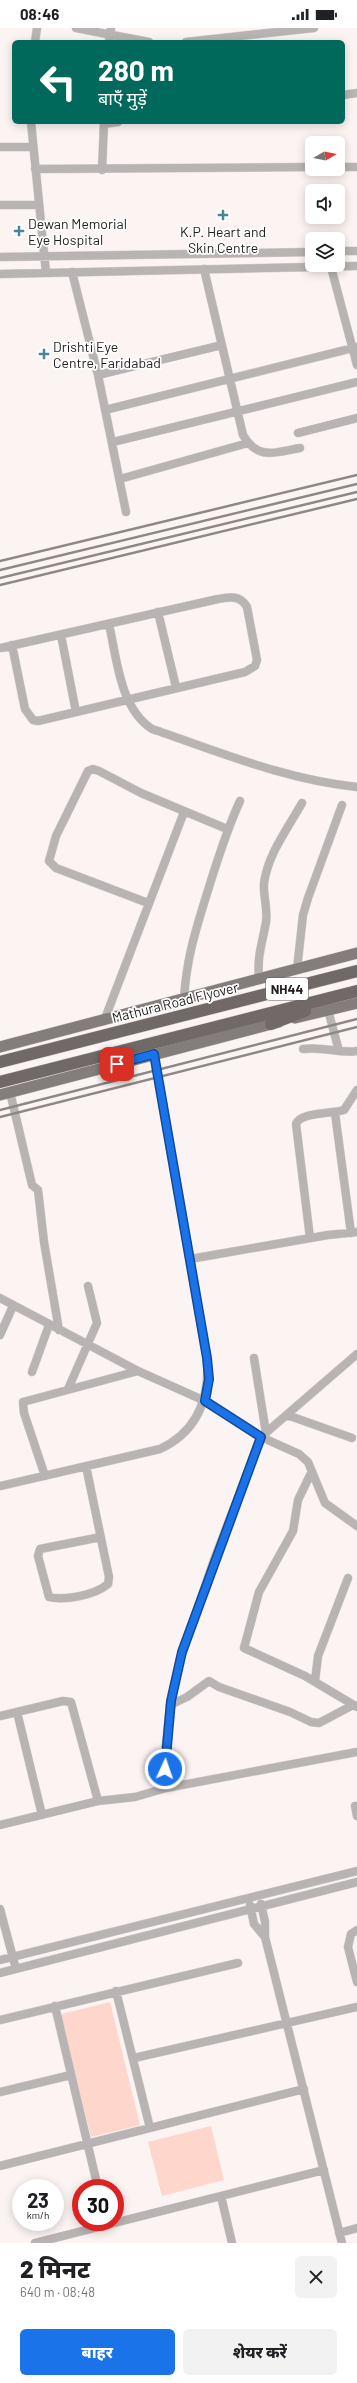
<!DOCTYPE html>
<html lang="hi">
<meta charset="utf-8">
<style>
:root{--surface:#fff;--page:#f2f2f2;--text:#202124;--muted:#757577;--accent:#1a73e8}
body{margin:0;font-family:Barlow,"Noto Sans Devanagari",sans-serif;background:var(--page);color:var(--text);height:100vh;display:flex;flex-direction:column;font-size:15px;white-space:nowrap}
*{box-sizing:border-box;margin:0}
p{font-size:13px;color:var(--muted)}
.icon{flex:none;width:22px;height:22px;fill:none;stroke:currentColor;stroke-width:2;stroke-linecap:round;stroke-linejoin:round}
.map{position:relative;height:2215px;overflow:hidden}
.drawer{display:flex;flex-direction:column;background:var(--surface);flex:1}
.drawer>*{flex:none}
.top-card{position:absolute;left:12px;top:12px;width:333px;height:84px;border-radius:6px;box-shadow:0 2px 10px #0003;background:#00695c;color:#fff;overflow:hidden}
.needle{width:26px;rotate:80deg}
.fabs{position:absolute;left:305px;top:108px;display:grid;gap:8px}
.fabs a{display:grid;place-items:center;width:40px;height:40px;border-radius:6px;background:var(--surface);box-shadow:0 2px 10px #0003;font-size:20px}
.speed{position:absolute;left:12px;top:2151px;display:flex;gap:8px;font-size:20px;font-weight:700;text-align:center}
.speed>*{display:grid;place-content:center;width:52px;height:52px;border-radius:50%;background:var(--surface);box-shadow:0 2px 10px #0003;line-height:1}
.speed small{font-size:10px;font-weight:400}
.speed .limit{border:6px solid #d22;background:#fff;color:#111}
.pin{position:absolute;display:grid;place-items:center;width:34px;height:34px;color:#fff;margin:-17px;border-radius:8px;box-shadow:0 2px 6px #0006}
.me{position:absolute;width:44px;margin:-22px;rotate:3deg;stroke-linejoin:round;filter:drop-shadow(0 0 3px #0008)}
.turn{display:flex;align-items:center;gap:14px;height:84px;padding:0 20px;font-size:18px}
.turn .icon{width:52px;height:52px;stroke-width:2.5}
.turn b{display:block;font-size:28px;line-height:34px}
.round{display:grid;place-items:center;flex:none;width:42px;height:42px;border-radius:6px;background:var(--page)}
.headline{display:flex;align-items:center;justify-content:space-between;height:68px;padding:0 20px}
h1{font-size:24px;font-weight:800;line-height:30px}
.cta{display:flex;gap:8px;margin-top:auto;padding:8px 20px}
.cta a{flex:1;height:46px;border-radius:6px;background:var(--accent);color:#fff;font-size:16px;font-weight:800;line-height:46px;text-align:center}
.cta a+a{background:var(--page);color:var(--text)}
.status{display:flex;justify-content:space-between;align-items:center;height:28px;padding:0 20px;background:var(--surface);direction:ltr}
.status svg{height:11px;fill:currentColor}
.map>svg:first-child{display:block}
</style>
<div class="status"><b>08:46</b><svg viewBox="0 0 49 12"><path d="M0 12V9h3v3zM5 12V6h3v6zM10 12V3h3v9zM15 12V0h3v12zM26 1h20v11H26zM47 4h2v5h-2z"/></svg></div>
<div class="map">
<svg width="357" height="2215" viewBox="0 0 357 2215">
<rect width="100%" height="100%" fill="#fcf4f2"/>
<path fill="#fed6cb" d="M110 1974 140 2097 91 2109 61 1986Z
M211 2098 224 2152 162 2168 148 2114Z"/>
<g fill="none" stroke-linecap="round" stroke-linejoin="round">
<defs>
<path id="minor" d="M76 0 149 14
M35 14 37 0
M109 14 111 0
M186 14 314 0
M343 67 357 65
M31 94 46 245
M104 96 118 94
M0 119H32
M338 139H357
M35 141 312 139
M102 142 104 94
M0 177H39
M338 223H357
M0 229 312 224
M331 239 357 337
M204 241 243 407C258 433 276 424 300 420
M72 244 98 347 126 484
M0 246 357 238
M98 347 222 317
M105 382 357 319
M298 405 357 390
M113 414 357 354
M120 451 248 415
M158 584 176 659
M109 596C117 632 120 680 152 701 220 724 286 752 357 759
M61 607 76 684
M1 620 218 571C230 569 240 567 247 579L257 632 255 638 245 644 38 693 33 692 25 681 12 617
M148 875 56 840 49 833 56 808 88 743 93 741 99 743 141 765 227 801
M297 941 303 887 308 870 342 777
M259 951C257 927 262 917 266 894 268 881 263 868 264 855 268 826 288 800 302 775
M184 972C186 930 197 898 209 859 218 830 227 801 240 773
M328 982 339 1023
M104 993 184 784
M303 1021C324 1018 339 1026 357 1023
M10 1064 32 1157 38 1162 44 1214 59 1302
M335 1085 351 1205
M310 1210 296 1096C300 1084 331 1086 344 1082L357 1062
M190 1231 328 1207 357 1204
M0 1270 138 1343 205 1373 261 1409 299 1426 308 1434 325 1475 357 1498
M0 1307 13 1278
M254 1330 266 1405
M32 1344 49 1297
M68 1361 97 1295 88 1258
M287 1387 352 1410
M86 1438 109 1549 108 1556C95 1567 65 1573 49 1569L38 1528 40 1521 101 1509
M312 1443 298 1472 293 1503 259 1564 244 1620 305 1648 357 1679
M45 1448 24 1385 23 1374 138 1343
M0 1458 160 1421C198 1403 210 1370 207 1330L154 1026
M315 1653 318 1628 348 1550
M170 1677 187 1669 209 1653 219 1659 290 1684 311 1694 319 1695 353 1677
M17 1684 42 1787
M0 1688 63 1673 71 1674 98 1773
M166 1760 165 1726 170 1677 180 1632 214 1532 261 1409 357 1326
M357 1778H355L357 1788
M0 1797 98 1773 135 1769 166 1760 357 1724
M261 1876 265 1894V1909L342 2215
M250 1877 254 1896 265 1909
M0 1881 16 1941
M357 1902 351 1906 348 1919 357 1954
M0 1932 357 1843
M0 1945 357 1854
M116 1963 150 2100
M55 1978 98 2160
M0 1992 238 1935
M134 2030 357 1979
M0 2064 71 2047
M0 2138 304 2061
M221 2168 232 2215
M339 2205 357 2200
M35 2215 324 2142"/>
<path id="major" d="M295 990 357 975
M0 1019 357 925
M0 1067 279 994"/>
<path id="highway" d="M271 996 305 983
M0 1034 357 943
M0 1054 357 963"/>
</defs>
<use href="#minor" stroke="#d9d2d0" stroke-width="9"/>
<use href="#major" stroke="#d9d2d0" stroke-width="12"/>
<use href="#highway" stroke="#d9d2d0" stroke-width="13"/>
<use href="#minor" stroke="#b7b4b3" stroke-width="8"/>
<use href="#major" stroke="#837d7b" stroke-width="11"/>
<use href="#highway" stroke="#706968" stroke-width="12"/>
<path stroke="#8d8887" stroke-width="2.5" d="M0 533 357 447
M0 542 357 456
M0 550 357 464
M0 557 357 471
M0 1082 357 991
M0 1089 357 999"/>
</g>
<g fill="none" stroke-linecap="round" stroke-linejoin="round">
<defs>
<path id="route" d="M117 1036 154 1026 207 1330 209 1351 205 1373 261 1409 182 1624 171 1673 165 1741"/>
</defs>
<use href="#route" stroke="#114b97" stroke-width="10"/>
<use href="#route" stroke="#1a73e8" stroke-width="7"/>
</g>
<g fill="#448796" stroke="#fff" stroke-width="1.5">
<path d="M221 181h4v4h4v4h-4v4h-4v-4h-4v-4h4z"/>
<path d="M17 197h4v4h4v4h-4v4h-4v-4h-4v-4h4z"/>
<path d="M42 320h4v4h4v4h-4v4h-4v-4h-4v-4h4z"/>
</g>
<g text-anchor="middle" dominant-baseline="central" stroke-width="3.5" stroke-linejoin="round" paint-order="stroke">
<rect fill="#fff" stroke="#646262" stroke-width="1" x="266" y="950" width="42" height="22" rx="3"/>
<g font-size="13" font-weight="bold" fill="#211f1e">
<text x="287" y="961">NH44</text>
</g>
<g font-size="14" fill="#211f1e" stroke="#fff" text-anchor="start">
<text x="28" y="195">Dewan Memorial<tspan x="28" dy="16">Eye Hospital</tspan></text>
<text x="223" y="203" text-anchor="middle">K.P. Heart and<tspan x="223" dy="16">Skin Centre</tspan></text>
<text x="53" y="318">Drishti Eye<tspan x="53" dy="16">Centre, Faridabad</tspan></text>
</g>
<g font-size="14" fill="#211f1e" stroke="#fff">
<text transform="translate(175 974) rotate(-14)">Mathura Road Flyover</text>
</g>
</g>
</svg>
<div class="fabs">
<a><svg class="needle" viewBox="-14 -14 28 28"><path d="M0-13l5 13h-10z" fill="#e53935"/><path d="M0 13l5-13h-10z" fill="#757577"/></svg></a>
<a><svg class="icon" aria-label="sound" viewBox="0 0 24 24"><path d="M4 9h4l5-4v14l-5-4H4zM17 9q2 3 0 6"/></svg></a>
<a><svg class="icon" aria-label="layers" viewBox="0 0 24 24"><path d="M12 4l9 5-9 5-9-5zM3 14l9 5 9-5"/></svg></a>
</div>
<div class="speed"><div>23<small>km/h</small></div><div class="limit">30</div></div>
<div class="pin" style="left:117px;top:1036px;background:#d93025"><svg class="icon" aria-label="arrive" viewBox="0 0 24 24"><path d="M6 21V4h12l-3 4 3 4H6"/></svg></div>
<svg class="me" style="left:165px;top:1741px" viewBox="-20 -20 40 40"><circle r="17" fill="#1a73e8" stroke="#fff" stroke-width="3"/><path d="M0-11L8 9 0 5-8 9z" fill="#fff"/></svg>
<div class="top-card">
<div class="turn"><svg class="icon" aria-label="left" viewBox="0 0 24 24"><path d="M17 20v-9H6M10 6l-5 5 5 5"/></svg><div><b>280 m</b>बाएँ मुड़ें</div></div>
</div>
</div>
<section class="drawer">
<div class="headline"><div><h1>2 मिनट</h1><p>640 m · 08:48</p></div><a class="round"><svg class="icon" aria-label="close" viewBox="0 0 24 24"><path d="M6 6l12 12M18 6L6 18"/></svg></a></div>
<div class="cta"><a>बाहर</a><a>शेयर करें</a></div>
</section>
